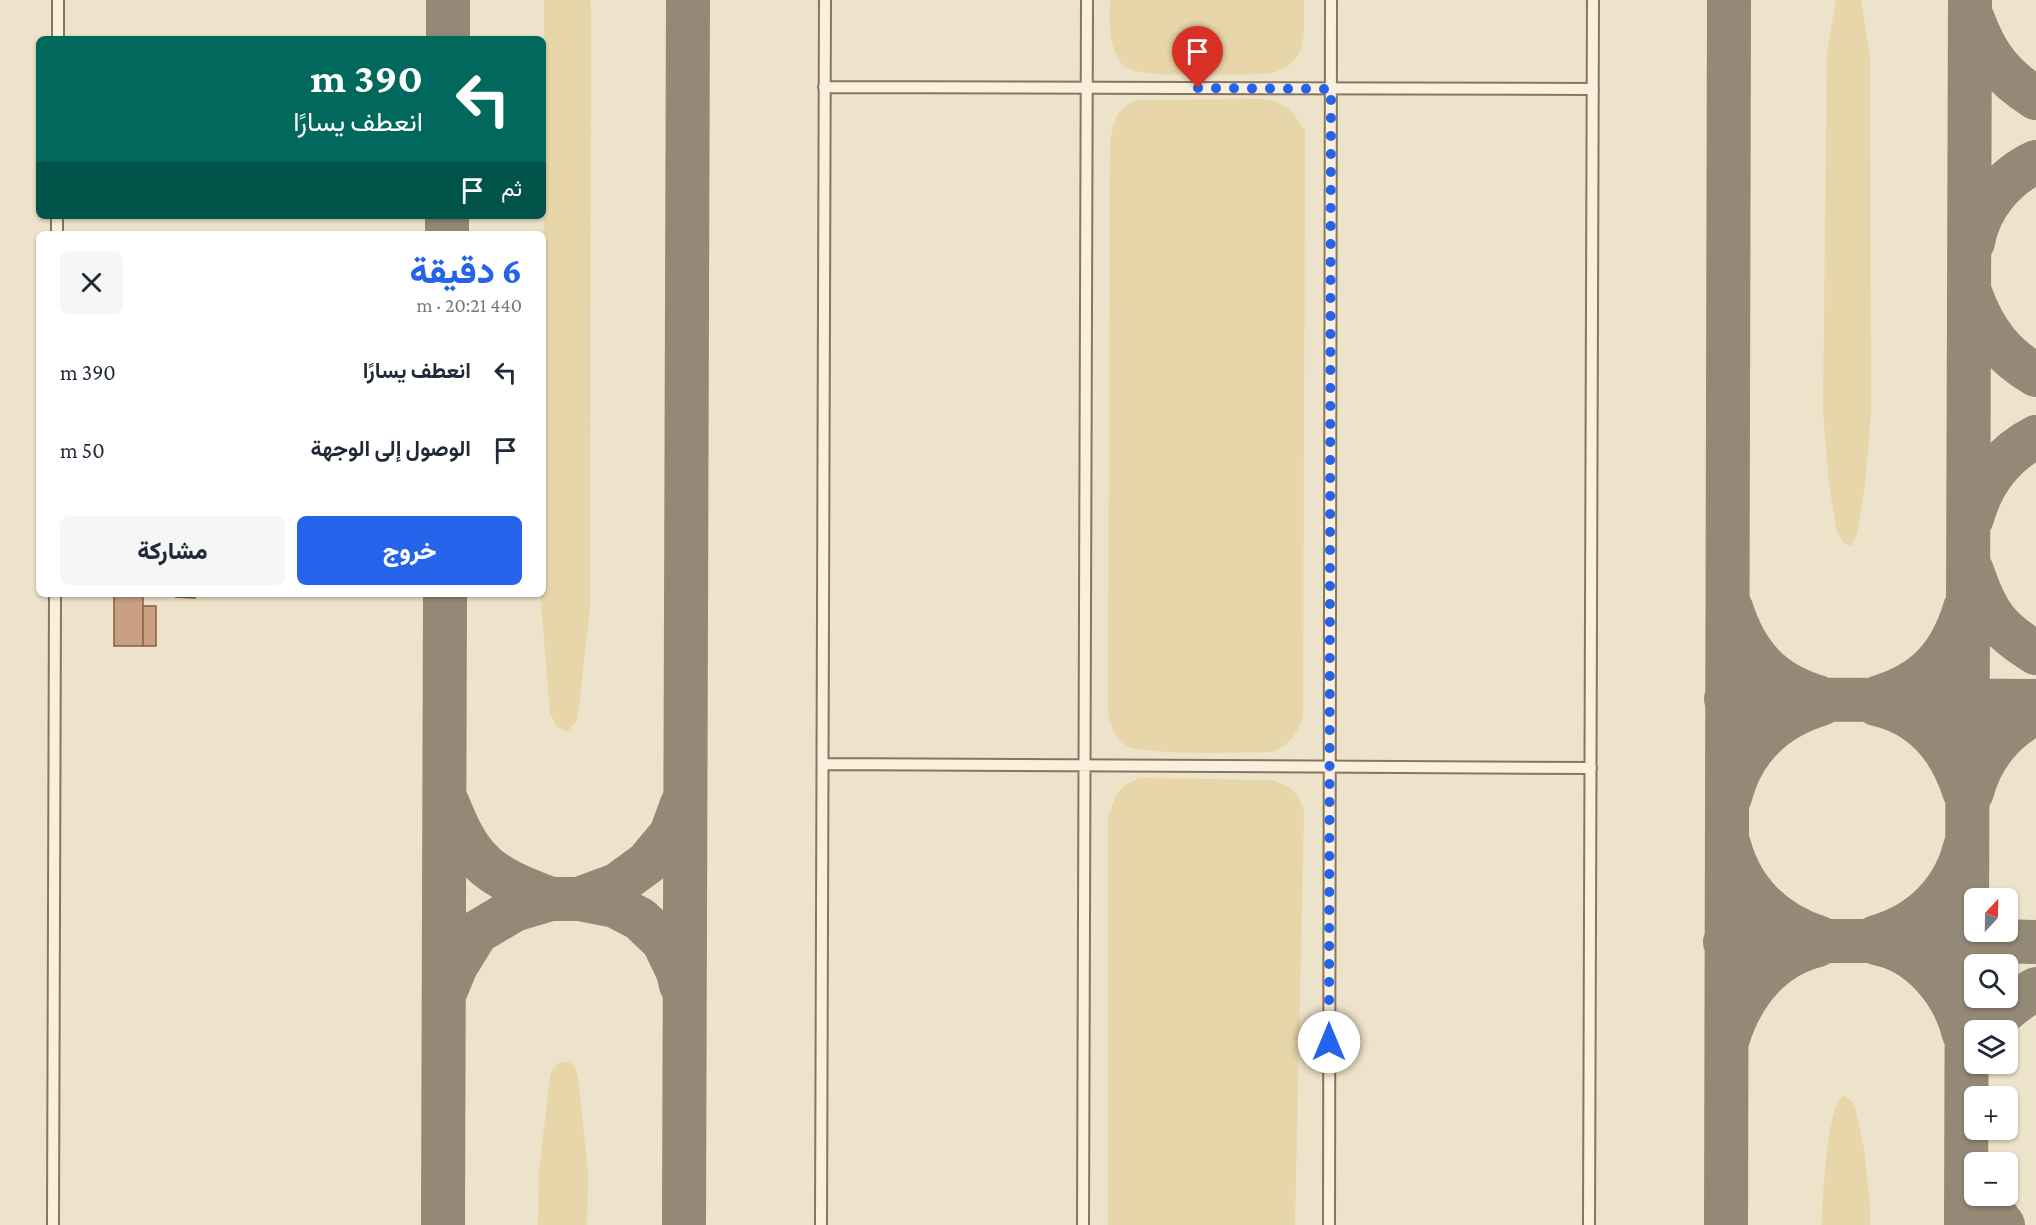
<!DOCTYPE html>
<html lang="ar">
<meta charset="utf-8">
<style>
:root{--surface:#fff;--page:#f6f6f7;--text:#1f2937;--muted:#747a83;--accent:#2563eb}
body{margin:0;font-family:"Crimson Pro",Vazirmatn,serif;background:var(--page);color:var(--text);direction:rtl;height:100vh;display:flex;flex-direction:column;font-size:22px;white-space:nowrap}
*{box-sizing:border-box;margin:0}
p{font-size:20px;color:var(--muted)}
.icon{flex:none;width:33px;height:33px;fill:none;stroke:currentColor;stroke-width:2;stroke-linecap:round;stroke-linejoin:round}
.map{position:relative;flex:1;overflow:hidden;direction:ltr}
.details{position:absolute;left:36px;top:231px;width:510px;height:366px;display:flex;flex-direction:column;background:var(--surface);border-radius:9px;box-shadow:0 2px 4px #0004;direction:rtl}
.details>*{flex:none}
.banner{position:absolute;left:36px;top:36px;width:510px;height:183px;border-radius:9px;box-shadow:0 2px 4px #0004;direction:rtl;background:#00695c;color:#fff;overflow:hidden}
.needle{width:39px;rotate:22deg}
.fabs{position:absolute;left:1964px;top:888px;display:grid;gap:12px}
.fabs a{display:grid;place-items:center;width:54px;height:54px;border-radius:9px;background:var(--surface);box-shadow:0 2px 4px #0004;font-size:30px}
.pin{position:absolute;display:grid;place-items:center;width:51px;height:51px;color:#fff;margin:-62px -26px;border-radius:50% 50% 50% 0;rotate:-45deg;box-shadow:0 0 6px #0007}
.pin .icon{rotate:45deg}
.me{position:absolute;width:66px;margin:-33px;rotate:0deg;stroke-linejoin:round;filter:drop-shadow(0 0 4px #0008)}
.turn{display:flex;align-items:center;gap:21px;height:126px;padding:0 24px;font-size:27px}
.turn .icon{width:78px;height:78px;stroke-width:2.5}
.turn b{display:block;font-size:42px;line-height:51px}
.then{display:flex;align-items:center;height:57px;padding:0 24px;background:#0003;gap:12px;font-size:22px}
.round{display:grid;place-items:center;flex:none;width:63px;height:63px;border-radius:9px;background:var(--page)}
.summary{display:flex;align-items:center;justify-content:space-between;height:102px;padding:0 24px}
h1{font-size:36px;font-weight:800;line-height:45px;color:var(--accent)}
.button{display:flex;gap:12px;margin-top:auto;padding:12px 24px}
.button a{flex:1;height:69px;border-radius:9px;background:var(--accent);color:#fff;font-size:24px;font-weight:800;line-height:69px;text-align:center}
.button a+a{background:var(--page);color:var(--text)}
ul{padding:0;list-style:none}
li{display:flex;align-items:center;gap:18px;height:78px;padding:0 24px}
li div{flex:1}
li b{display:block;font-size:22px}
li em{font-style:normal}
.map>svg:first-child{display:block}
</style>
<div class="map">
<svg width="2036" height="1225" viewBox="0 0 2036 1225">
<rect width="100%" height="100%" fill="#ede2ca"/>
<path fill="#e7d6a9" d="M544 0H590L591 12 590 606 579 707 576 722 567 732 556 726 550 713 541 602V594H543Z
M1110 0H1304C1304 36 1309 66 1266 74 1241 74 1138 80 1124 66 1107 48 1110 22 1110 0Z
M1836 0H1861L1870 58 1871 412 1865 486 1857 534 1852 545H1847L1842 541 1837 532 1829 484 1823 411 1827 53Z
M1262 99C1287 103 1292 110 1305 131L1303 716C1297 734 1290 744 1273 752 1248 752 1142 756 1126 745 1114 737 1112 727 1108 714L1110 143C1114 120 1114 111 1137 100Z
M1141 778 1272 780C1292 787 1296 789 1304 810L1295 1225H1108V819C1113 799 1120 783 1141 778Z
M560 1062H568L575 1066 578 1077 588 1174 587 1225H538L539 1173 550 1076 553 1068Z
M1843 1095 1849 1099 1855 1106 1864 1149 1870 1205V1225H1822C1822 1203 1827 1106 1843 1095Z"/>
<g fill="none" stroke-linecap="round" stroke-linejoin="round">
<path stroke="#948876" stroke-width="44" d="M1972 17C1986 55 2001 76 2036 98
M448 39V0
M447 234V216
M1973 242C1979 207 2004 177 2036 162
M1971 295C1984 331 2003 356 2036 375
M1972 518C1982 482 2003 454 2036 437
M1972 571C1986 613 1997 629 2036 653
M1731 608C1746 655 1771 683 1818 697
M1879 697C1926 683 1951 655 1965 608
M1726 699 2036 701
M1876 704C1922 714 1950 747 1964 791
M1972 792C1981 757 2004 729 2036 713
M1730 797C1742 749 1775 718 1821 704
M448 804C472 866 491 876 551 899
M1729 845C1742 893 1774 923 1820 938
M579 899 617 885 647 863 671 834 682 804
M1876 937C1920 925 1954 892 1965 847
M1725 942 1968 940 2036 942
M1876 943C1921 951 1954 993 1964 1034
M446 990 456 966 477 932 514 910 551 899H579L615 906 640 919 663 941 678 972 681 985
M1987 1030C2001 1012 2016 1000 2036 989
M1728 1038C1742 994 1771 956 1818 945
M1981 1196 2003 1225
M443 1225 445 594
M684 1225 688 0
M1726 1225 1729 0
M1966 1225 1970 0"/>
</g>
<path fill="#c99f82" stroke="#875f46" stroke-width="1.5" d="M114 594H143V646H114Z
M177 594H195V598L176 597Z
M143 606H156V646H143Z"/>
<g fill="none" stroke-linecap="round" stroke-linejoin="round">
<defs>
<path id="lane" d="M58 39V0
M824 87 1593 89
M57 234V216
M823 764 1591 768
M53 1225 55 594
M821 1225 825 0
M1083 1225 1087 0
M1329 1225 1331 0
M1589 1225 1593 0"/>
</defs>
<use href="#lane" stroke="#89755f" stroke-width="14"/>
<use href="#lane" stroke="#f8f0dd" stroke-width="10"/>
</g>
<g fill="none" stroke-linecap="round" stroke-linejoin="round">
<path stroke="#2563eb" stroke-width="10" stroke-dasharray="0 18" d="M1198 88 1331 89 1329 1042"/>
</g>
</svg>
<div class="fabs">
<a><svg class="needle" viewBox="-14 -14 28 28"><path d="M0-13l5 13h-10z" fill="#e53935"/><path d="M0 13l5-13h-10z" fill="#747a83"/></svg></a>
<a><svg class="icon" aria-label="search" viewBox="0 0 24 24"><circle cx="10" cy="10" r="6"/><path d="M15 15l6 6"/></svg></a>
<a><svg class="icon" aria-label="layers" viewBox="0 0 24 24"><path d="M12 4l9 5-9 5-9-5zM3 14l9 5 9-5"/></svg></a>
<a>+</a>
<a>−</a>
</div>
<div class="pin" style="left:1198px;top:88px;background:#d93025"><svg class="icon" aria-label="arrive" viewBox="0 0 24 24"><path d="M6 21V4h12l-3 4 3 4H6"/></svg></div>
<svg class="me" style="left:1329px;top:1042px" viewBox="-20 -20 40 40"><circle r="19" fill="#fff"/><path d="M0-13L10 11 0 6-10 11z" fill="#2563eb"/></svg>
<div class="banner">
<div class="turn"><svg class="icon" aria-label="left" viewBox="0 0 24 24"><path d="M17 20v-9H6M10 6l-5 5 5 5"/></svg><div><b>390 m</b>انعطف يسارًا</div></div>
<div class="then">ثم<svg class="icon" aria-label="arrive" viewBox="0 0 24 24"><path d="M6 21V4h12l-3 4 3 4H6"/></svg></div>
</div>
<section class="details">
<div class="summary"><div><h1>6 دقيقة</h1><p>440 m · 20:21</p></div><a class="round"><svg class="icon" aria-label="close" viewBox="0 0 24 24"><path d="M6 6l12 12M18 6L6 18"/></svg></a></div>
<ul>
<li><svg class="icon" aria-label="left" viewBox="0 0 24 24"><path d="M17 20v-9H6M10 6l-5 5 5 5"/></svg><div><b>انعطف يسارًا</b></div><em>390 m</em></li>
<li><svg class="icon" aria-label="arrive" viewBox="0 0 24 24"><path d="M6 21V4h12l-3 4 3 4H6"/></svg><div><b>الوصول إلى الوجهة</b></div><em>50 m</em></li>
</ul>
<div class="button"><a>خروج</a><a>مشاركة</a></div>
</section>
</div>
